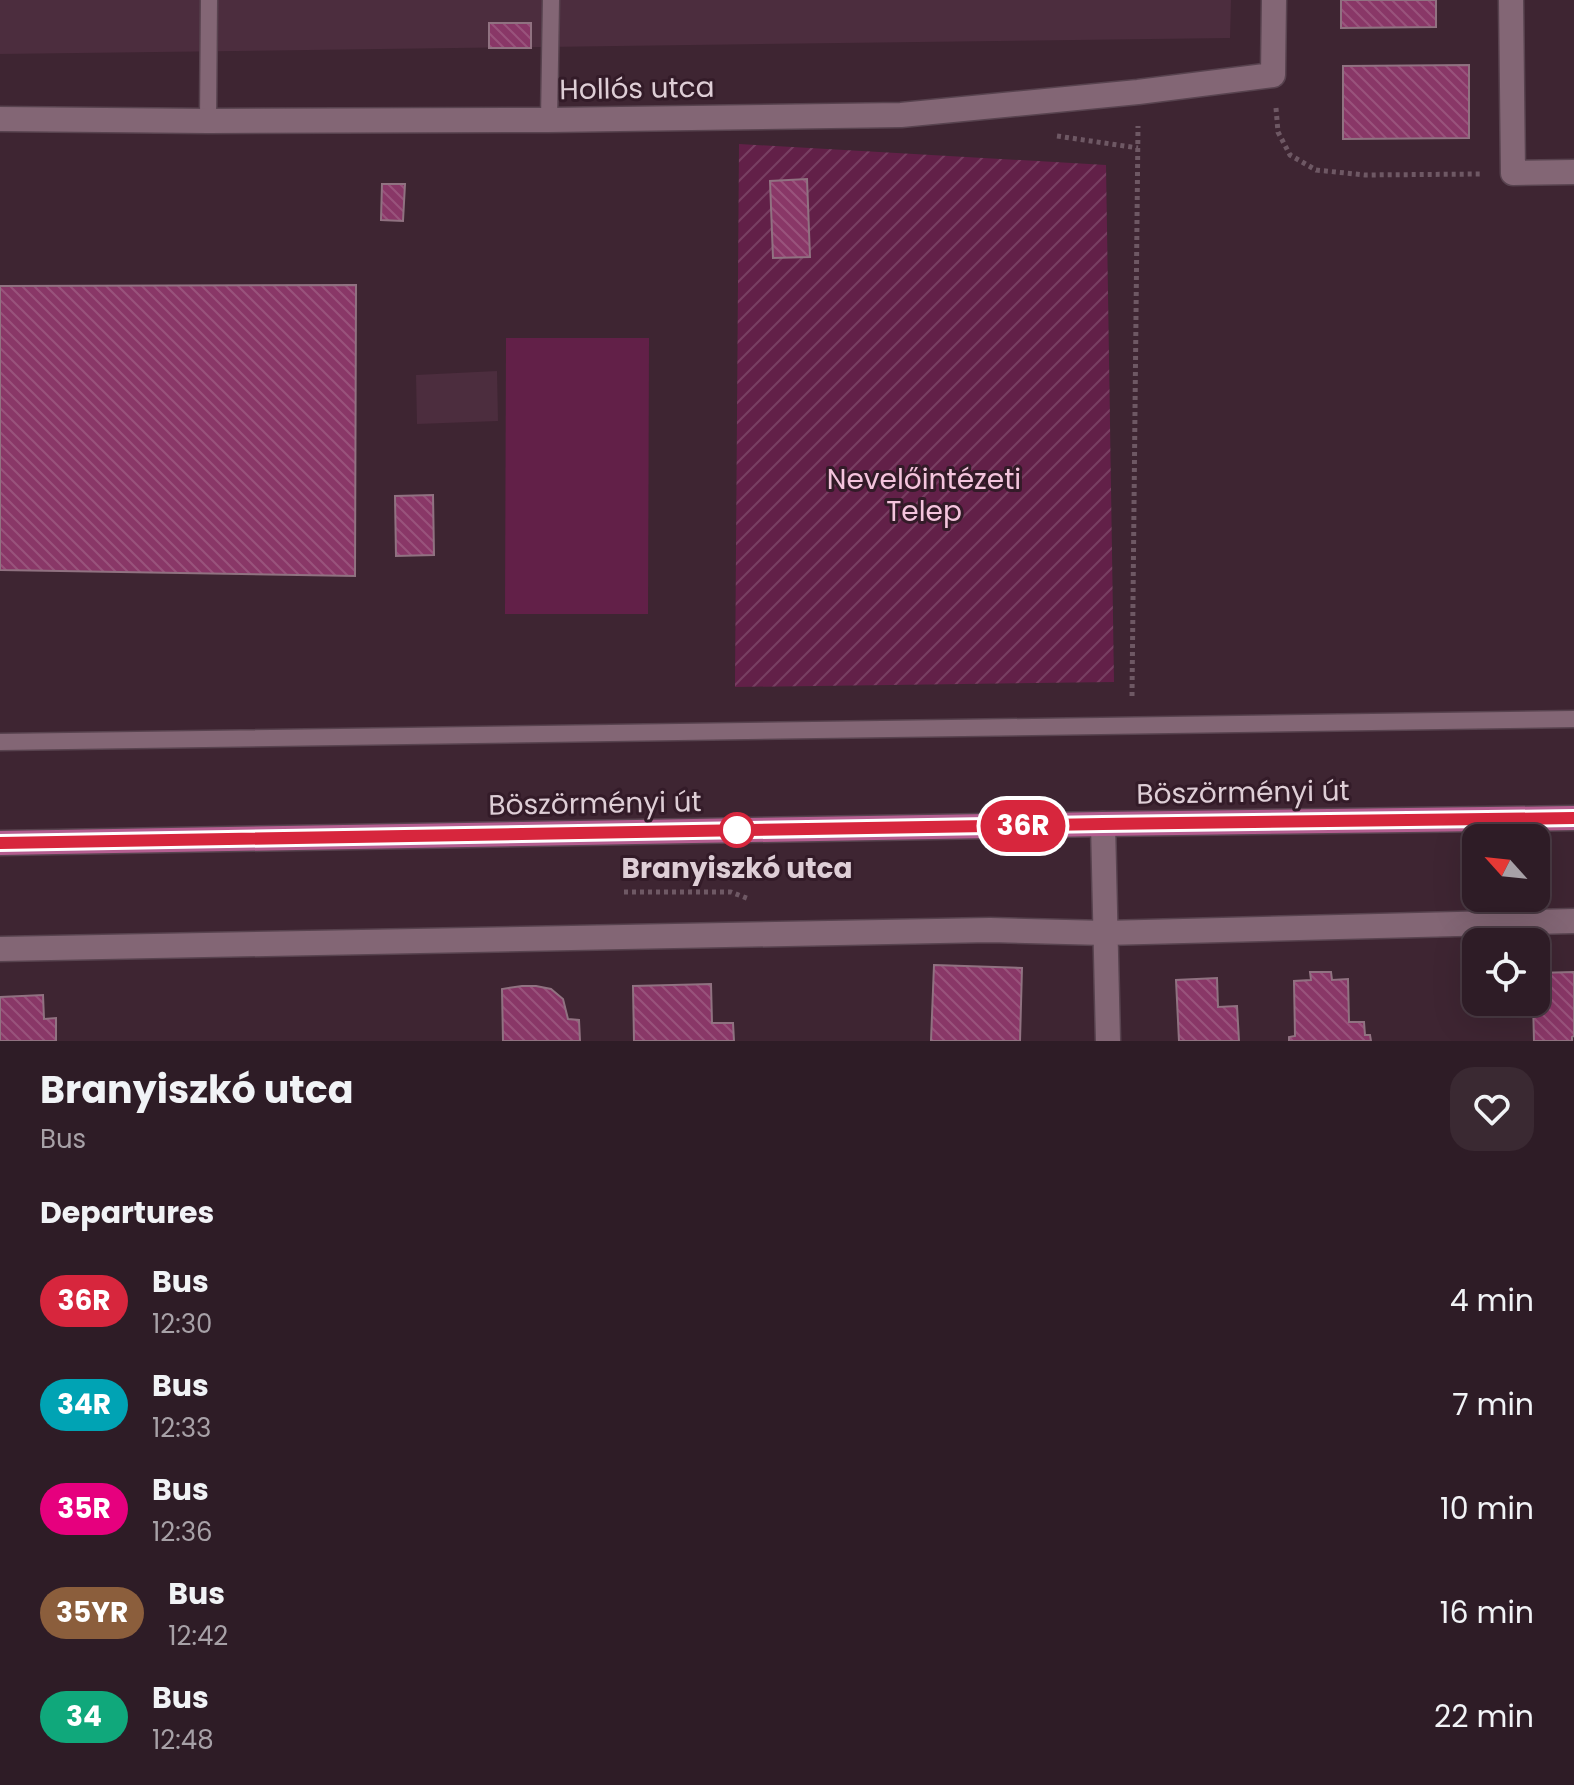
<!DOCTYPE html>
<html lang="en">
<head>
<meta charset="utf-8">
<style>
	:root { --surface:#2e1c26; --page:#3a2932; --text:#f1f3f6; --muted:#a7a1a7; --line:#493a43 }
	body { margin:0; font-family:Poppins,sans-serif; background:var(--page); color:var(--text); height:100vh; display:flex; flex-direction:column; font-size:30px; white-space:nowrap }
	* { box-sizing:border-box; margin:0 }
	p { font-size:26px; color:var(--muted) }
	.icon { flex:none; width:44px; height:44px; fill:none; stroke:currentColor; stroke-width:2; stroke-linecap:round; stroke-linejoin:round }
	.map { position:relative; height:1041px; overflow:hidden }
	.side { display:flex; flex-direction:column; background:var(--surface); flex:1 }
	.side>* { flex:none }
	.badge { padding:0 16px; border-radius:26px; font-size:28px; line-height:52px }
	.needle { width:52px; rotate:297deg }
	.fabs { position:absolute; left:1462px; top:824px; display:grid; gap:16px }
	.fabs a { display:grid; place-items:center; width:88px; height:88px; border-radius:16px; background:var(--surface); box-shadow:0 8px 32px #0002,0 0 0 2px var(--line); font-size:40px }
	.map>.badge { position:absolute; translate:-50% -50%; box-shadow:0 0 0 4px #fff }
	h2 { padding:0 40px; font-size:30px; line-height:72px }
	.round { display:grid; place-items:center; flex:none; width:84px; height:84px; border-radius:24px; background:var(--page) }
	.overview { display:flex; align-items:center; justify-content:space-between; height:136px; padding:0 40px }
	h1 { font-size:38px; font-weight:700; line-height:60px }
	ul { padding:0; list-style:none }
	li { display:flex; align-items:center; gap:24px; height:104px; padding:0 40px }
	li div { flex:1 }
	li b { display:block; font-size:30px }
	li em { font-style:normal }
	li .badge { min-width:88px; font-weight:700; text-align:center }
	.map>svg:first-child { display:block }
	.built { fill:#4c2d3e }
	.garden { fill:url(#garden-furrows) }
	.pitch { fill:#622048 }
	.building { fill:url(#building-back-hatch); stroke:#907281; stroke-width:2 }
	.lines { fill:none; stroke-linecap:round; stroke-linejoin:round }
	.service-casing { stroke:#58434f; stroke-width:19 }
	.minor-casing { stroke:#58434f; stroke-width:27 }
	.primary-casing { stroke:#58434f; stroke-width:27 }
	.path { stroke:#6e5864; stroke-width:5; stroke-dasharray:4 4; stroke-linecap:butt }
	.service { stroke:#836675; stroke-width:16 }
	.minor { stroke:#836675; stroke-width:24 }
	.primary { stroke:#b45e90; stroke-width:24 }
	.line-casing { stroke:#fff; stroke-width:18 }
	.line { stroke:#d7263d; stroke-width:12 }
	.stop-dot { fill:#fff; stroke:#d7263d; stroke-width:4 }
	.labels { text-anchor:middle; stroke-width:6; stroke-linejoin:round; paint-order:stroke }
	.street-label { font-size:28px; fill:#deced6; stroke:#331b28 }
	.park-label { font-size:28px; fill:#f4c4dd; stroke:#331b28 }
	.stop-label { font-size:28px; font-weight:bold; fill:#deced6; stroke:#331b28 }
</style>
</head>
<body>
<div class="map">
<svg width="1574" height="1041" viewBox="0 0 1574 1041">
	<defs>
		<pattern id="garden-furrows" width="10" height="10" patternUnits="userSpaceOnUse" patternTransform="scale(2)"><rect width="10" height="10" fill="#622048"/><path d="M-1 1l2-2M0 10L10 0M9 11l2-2" fill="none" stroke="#783f62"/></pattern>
		<pattern id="building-back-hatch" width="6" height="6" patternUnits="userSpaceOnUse" patternTransform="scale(2)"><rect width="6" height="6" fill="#893767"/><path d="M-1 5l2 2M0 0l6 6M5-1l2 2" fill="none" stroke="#99537c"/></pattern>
	</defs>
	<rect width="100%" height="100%" fill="#3e2532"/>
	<!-- built -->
	<path class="built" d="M 0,0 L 1231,0 L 1230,38 L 0,54 Z
		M 497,371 L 498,421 L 417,424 L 416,375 Z"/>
	<!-- garden -->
	<path class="garden" d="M 739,144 L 1106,165 L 1114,682 L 735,687 Z"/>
	<!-- pitch -->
	<path class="pitch" d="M 506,338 L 649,338 L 648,614 L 505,614 Z"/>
	<!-- building -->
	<path class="building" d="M 1341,0 L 1436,0 L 1436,27 L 1341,28 Z
		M 489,23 L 531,23 L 531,48 L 489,48 Z
		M 1469,65 L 1469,138 L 1343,139 L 1343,66 Z
		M 807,179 L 810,257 L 773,258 L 770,181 Z
		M 382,184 L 405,184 L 403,221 L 381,220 Z
		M 356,285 L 355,576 L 0,570 L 0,286 Z
		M 433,495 L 434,555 L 396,556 L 395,496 Z
		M 934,965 L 1022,968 L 1020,1041 L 931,1041 Z
		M 1310,972 L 1331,972 L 1332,980 L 1348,979 L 1349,1022 L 1364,1022 L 1365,1035 L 1370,1035 L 1371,1041 L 1289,1041 L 1289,1037 L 1295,1036 L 1294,981 L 1311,980 Z
		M 1574,972 L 1574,1036 L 1572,1037 L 1572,1041 L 1534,1041 L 1533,1002 L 1536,1002 L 1536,973 Z
		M 1217,978 L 1218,1007 L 1237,1006 L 1239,1041 L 1179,1041 L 1176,980 Z
		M 711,984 L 712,1023 L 733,1023 L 734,1041 L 634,1041 L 633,986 Z
		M 522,986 L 536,986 L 551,989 L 563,999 L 568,1019 L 579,1020 L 580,1041 L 503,1041 L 502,989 Z
		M 43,995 L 44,1019 L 56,1018 L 56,1041 L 0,1041 L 0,997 Z"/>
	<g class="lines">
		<!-- service casing -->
		<g class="service-casing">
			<path id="service" d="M 549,120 L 551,0
				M 208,121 L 209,0
				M 0,742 L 1574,719"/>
		</g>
		<!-- minor casing -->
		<g class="minor-casing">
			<path id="minor" d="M 1511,0 L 1513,173 L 1574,172
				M 0,119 L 208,121 L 549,120 L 901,115 L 1138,92 L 1273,75 L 1274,0
				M 1103,824 L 1108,1041
				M 0,949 L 990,930 L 1105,933 L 1574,921"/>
		</g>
		<!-- primary casing -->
		<g class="primary-casing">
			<path id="primary" d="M 0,843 L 1103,824 L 1574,818"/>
		</g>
		<!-- path -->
		<path class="path" d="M 1276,108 L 1278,132 L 1290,155 L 1316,170 L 1365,175 L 1481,174
			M 1057,136 L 1138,148
			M 1132,696 L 1138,126
			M 624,892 L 731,892 L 749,899"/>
		<!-- service -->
		<use href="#service" class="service"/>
		<!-- minor -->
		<use href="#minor" class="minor"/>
		<!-- primary -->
		<use href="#primary" class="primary"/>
	</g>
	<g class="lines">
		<!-- line casing -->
		<g class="line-casing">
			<path id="line" d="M 0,843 L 1103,824 L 1574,818"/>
		</g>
		<!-- line -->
		<use href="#line" class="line"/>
	</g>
	<!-- markers -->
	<circle class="stop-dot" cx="737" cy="830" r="16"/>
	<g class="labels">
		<!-- street labels -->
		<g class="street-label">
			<text transform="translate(637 88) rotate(-1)" y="10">Hollós utca</text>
			<text transform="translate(1243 792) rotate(-1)" y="10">Böszörményi út</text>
			<text transform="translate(595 803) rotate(-1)" y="10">Böszörményi út</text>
		</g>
		<!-- park labels -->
		<g class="park-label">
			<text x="924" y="489">Nevelőintézeti<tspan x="924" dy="32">Telep</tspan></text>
		</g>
		<!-- stop labels -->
		<g class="stop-label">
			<text x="737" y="878">Branyiszkó utca</text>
		</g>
	</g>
</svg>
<div class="fabs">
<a><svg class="needle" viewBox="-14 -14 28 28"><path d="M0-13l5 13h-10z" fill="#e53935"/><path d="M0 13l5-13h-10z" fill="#a7a1a7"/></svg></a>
<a><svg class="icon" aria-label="locate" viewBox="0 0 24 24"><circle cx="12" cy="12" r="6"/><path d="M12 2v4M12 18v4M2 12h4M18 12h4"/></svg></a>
</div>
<b class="badge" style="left:1023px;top:826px;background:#d7263d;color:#fff">36R</b>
</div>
<section class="side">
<div class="overview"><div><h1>Branyiszkó utca</h1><p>Bus</p></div><a class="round"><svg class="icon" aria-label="heart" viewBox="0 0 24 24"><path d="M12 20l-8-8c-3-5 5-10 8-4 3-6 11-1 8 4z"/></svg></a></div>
<h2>Departures</h2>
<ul>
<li><span class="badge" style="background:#d7263d;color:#fff">36R</span><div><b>Bus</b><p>12:30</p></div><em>4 min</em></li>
<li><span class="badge" style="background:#00a3b4;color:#fff">34R</span><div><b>Bus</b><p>12:33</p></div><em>7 min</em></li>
<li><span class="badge" style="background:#e6007e;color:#fff">35R</span><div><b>Bus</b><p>12:36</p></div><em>10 min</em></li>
<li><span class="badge" style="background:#8b5e3c;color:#fff">35YR</span><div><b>Bus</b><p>12:42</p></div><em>16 min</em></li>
<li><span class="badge" style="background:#10a87b;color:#fff">34</span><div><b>Bus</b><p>12:48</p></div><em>22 min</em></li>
</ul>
</section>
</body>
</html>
